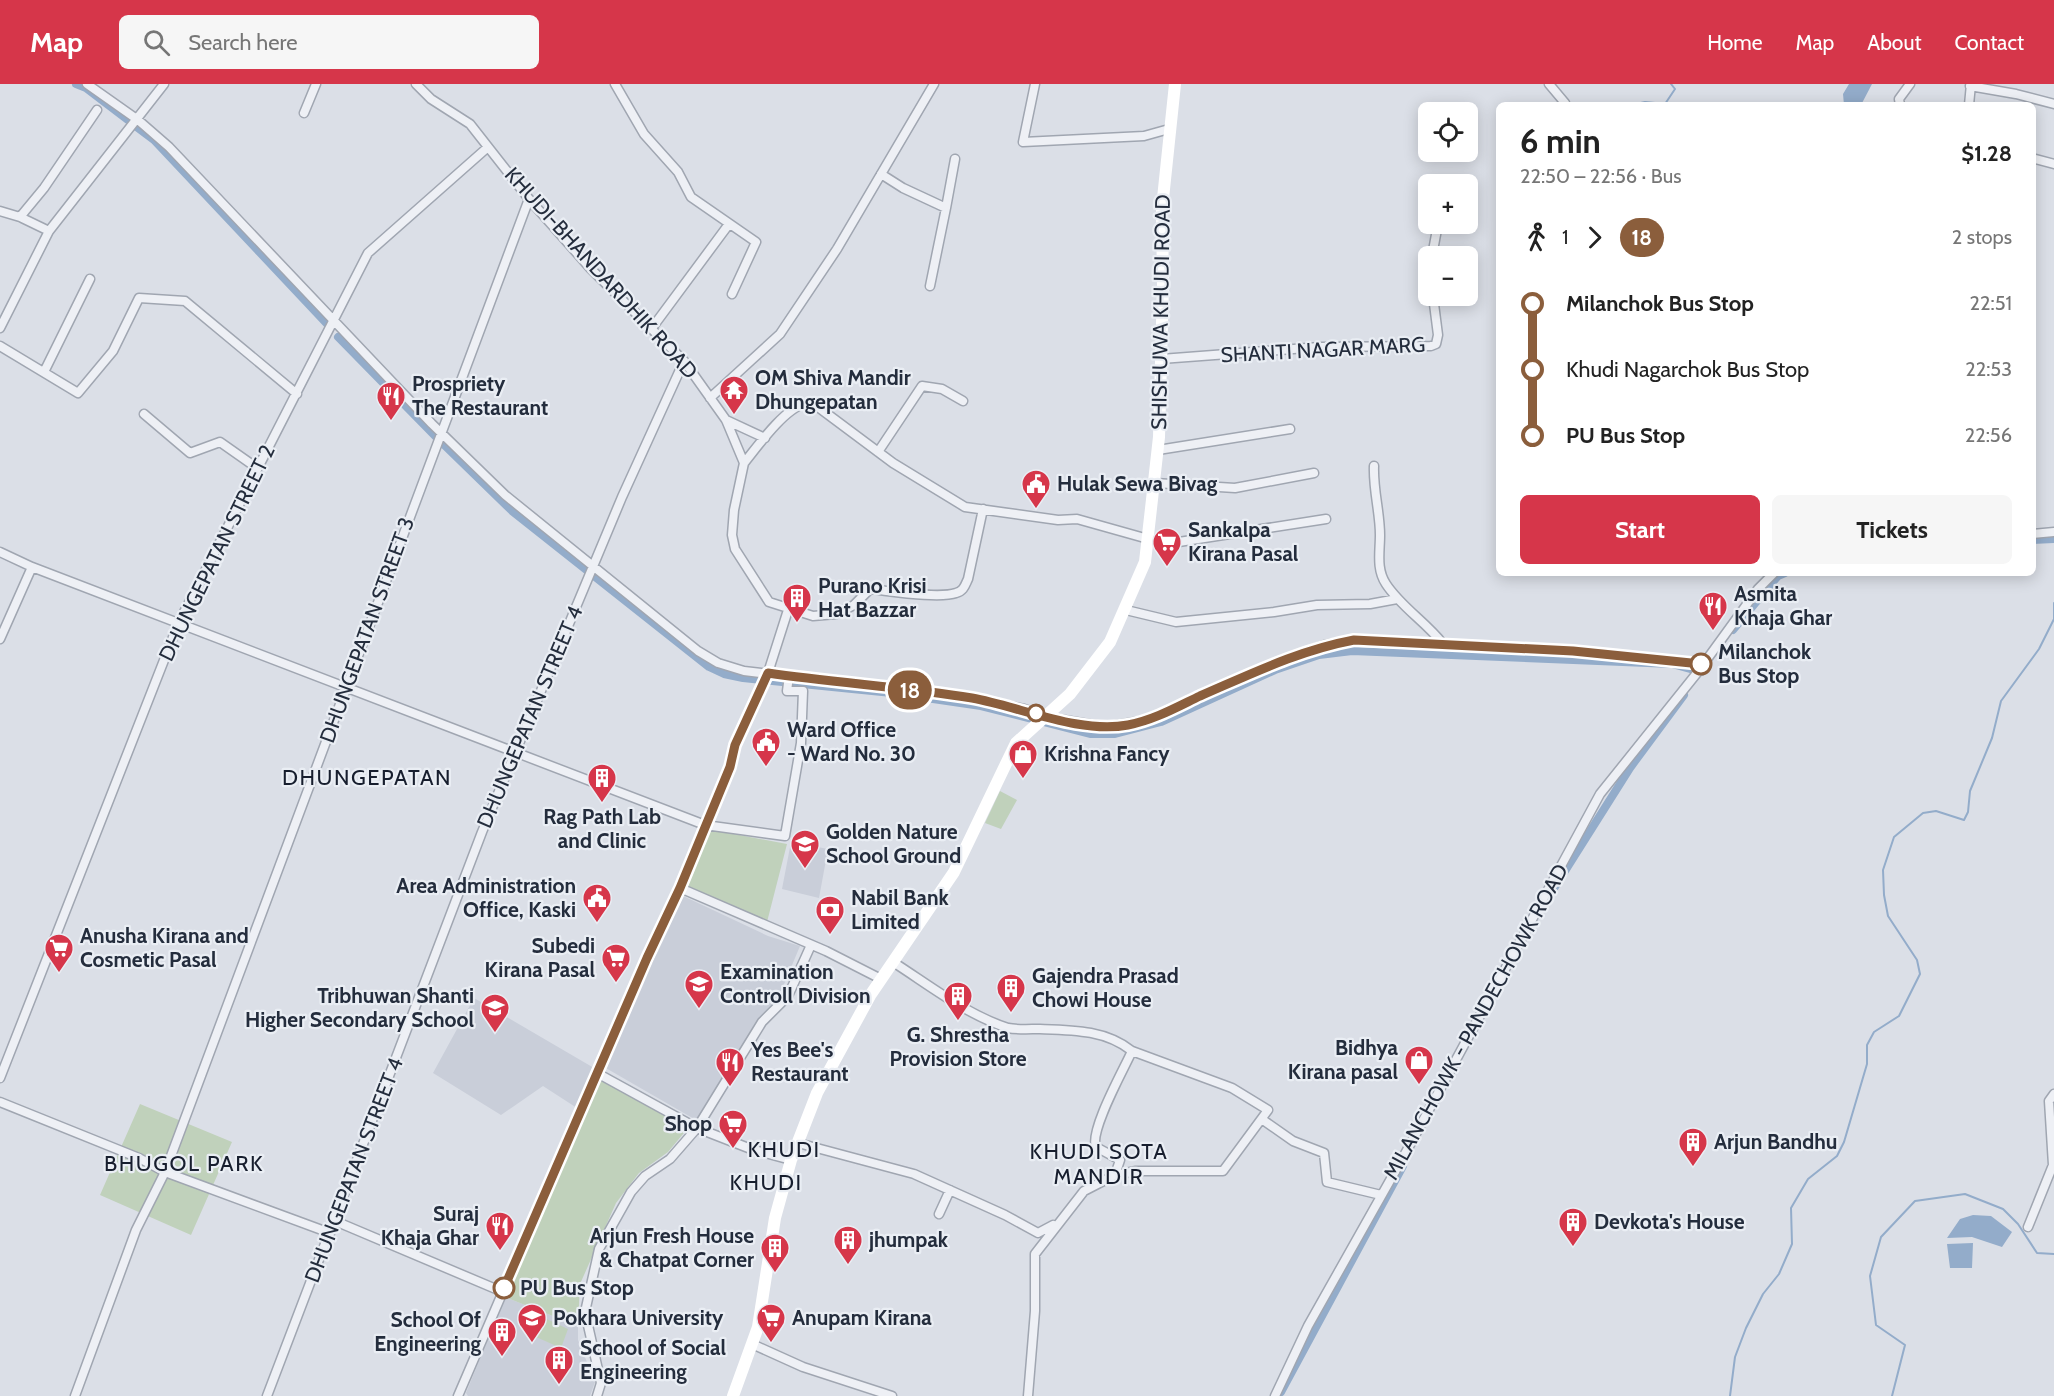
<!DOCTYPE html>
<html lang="en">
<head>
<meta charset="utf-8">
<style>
	:root { --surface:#fff; --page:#f6f6f6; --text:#222; --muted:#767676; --accent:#d6364a }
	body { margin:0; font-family:Cabin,sans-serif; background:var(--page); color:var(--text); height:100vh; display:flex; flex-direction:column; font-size:22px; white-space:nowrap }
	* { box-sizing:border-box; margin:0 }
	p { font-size:20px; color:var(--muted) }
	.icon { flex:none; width:33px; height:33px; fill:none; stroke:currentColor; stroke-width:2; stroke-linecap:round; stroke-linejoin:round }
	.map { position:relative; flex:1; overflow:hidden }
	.side { position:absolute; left:1496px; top:18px; width:540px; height:474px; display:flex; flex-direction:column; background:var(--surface); border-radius:9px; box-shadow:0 3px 15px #0003 }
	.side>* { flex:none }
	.badge { padding:0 12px; border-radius:20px; font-size:21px; line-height:39px }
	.controls { position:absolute; left:1418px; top:18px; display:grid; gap:12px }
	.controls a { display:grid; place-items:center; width:60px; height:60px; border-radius:9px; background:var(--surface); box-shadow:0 3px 15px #0003; font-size:30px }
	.map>.badge { position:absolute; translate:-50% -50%; box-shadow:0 0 0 3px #fff }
	.legs { display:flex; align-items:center; gap:9px; height:66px; padding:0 24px; font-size:20px }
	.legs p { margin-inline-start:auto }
	.summary { display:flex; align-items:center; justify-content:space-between; height:102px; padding:0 24px }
	h1 { font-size:33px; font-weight:700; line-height:45px }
	.button { display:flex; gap:12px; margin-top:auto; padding:12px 24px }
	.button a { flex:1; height:69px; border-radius:9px; background:var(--accent); color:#fff; font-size:24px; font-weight:700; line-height:69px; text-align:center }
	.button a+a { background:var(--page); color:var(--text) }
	ul { padding:0 24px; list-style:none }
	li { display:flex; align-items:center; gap:21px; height:66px; font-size:22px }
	li i { display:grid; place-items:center; width:9px; height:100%; margin:0 8px; background:currentColor }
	li i::after { content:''; width:15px; height:15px; margin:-8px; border:4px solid; border-radius:50%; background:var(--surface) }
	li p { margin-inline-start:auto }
	li:first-child i { background:linear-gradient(#0000 50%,currentColor 0) }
	li:last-child i { background:linear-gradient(currentColor 50%,#0000 0) }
	header { display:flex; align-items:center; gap:36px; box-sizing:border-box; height:84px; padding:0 30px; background:var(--accent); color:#fff }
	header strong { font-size:28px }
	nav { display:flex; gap:33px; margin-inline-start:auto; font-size:21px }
	.search { width:420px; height:54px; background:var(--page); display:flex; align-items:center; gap:15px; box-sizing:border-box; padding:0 21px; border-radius:9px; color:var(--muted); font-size:22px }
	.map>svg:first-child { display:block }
	.built { fill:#c9ced9 }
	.green { fill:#c0d1bb }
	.water { fill:#93acca }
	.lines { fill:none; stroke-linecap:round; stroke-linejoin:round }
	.stream { stroke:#93acca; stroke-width:2 }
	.canal { stroke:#93acca; stroke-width:8 }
	.minor-casing { stroke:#a0a6b1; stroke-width:11 }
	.minor { stroke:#eef0f5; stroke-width:8 }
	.secondary { stroke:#fff; stroke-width:12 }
	.line-1-casing { stroke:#fff; stroke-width:14 }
	.line-1 { stroke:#8b5e3c; stroke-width:9 }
	.stop-1-dot { fill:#fff; stroke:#8b5e3c; stroke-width:3 }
	.labels { text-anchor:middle; stroke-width:4.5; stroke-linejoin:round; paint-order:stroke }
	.street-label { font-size:21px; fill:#242d3d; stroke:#eaeef4 }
	.poi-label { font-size:21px; font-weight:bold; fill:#242d3d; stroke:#eaeef4; text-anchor:start }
	.stop-label { font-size:21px; font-weight:bold; fill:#242d3d; stroke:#eaeef4; text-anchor:start }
	.neighbourhood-label { font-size:22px; letter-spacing:1.5px; fill:#171e2e; stroke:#eaeef4 }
</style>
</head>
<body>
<header>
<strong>Map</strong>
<div class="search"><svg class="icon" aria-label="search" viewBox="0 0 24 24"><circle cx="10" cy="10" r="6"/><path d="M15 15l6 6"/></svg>Search here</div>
<nav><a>Home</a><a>Map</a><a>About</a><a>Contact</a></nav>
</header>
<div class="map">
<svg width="2054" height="1312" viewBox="0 0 2054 1312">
	<rect width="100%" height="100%" fill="#dbdfe7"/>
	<!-- built -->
	<path class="built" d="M 791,758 L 828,765 L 819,814 L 782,805 Z
		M 681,811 L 768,852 L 800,862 L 775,922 L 755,939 L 725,994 L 696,1036 L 604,983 L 649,875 Z
		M 474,914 L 594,984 L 577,1024 L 543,1002 L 501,1031 L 433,989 Z
		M 505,1213 L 578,1242 L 578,1256 L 595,1298 L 590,1312 L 468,1312 L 466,1309 Z"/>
	<!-- green -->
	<path class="green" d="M 1000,707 L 1017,716 L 1001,745 L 985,739 Z
		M 708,745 L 787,760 L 767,838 L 686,802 Z
		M 599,994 L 688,1044 L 668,1068 L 639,1089 L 616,1119 L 580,1200 L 578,1242 L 505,1213 Z
		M 140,1020 L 232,1058 L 191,1151 L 100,1111 Z
		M 536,1230 L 568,1245 L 561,1264 L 527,1249 Z"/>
	<!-- water -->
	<path class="water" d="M 1849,0 L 1872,0 L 1861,21 L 1844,21 L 1843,10 Z
		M 1973,1131 L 1991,1132 L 2012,1148 L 2002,1163 L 1972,1153 L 1947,1154 L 1960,1135 Z
		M 1973,1159 L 1972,1184 L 1950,1184 L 1947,1160 Z"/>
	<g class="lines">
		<!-- stream -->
		<path class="stream" d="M 1632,21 L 1645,18 L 1665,20 L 1675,5 L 1671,0
			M 1730,1312 L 1735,1273 L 1746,1244 L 1763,1210 L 1779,1190 L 1792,1160 L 1791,1124 L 1808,1095 L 1837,1072 L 1844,1058 L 1867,980 L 1867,961 L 1874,948 L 1899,932 L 1920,890 L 1917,876 L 1888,832 L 1884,811 L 1883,786 L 1894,753 L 1923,729 L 1936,727 L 1964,736 L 1968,728 L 1970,707 L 1992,654 L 2001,617 L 2039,565 L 2054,535 L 2054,519
			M 1892,1312 L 1905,1261 L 1876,1241 L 1870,1192 L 1881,1153 L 1915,1117 L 1965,1110 L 2003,1125 L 2018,1140 L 2037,1169 L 2054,1170"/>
		<!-- canal -->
		<path class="canal" d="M 76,0 L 86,4 L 128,36
			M 134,41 L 154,56 L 328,241
			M 338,253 L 436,353
			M 441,358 L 512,427 L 709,583 L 724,590 L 743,594 L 892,609 L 981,622 L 1091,650 L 1115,650 L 1161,638 L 1275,586 L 1319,571 L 1352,567 L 1672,580 L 1701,588
			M 2032,456 L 2054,455
			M 1733,546 L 1778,492 L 1785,489
			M 1546,817 L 1630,684 L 1684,611
			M 1281,1308 L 1403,1082"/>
		<!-- minor casing -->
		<g class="minor-casing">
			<path id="minor" d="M 87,0 L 138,36 L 169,63 L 432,340 L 505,411 L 698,567 L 718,579 L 744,587 L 972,614 L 1024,625 L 1046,633 L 1106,643 L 1147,636 L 1278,578 L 1325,561 L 1354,556 L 1573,567 L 1702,580
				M 416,0 L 431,15 L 470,40 L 529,115 L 591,185 L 684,277 L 726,336 L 744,379 L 734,426 L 732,451 L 735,465 L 769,518 L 813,532 L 836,530 L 854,521 L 870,505 C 890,507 939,515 956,509 C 964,507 965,501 968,495 L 983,425
				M 615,0 L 644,50 L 678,88 L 691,113 L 756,158 L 732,210
				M 1035,0 L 1023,58 L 1144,52 L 1169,45
				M 1549,0 L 1565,19
				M 1970,2 L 2016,10 L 2054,20
				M 1900,21 L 1899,15 L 1910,0
				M 1969,21 L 1971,0
				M 304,29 L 316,0
				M 2032,74 L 2054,80
				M 881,90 L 903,104 L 946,124 L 955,75
				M 0,127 L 20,133 L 49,147
				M 20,133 L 44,104 L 97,26
				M 1432,172 L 1438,140
				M 930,202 L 946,124
				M 0,244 L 49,147 L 164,0
				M 652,244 L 729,140
				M 0,262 L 78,309 L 113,267 L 139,214 L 185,217 L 297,310
				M 1161,275 L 1320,263 L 1431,262 L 1436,260 L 1438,251 L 1433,212
				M 44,288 L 90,195
				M 710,314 L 780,250 L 837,165 L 934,0
				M 144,330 L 190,369 L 220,358 L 257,384
				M 726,336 L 765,354
				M 1158,366 L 1290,345
				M 878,368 L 922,302 L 942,305 L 963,317
				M 744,379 C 757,363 784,325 804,320 C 809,319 813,321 818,323 L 893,379 L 965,423 L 1058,436 L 1077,435 L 1166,460 L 1326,435
				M 1374,382 C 1373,406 1380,428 1380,451 C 1380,468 1376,485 1386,500 C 1401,523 1426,538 1443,560
				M 1155,399 L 1235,404 L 1314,389
				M 2032,450 L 2054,448
				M 0,468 L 32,483 L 705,741 L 785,752 L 801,659 L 803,607 L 787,607 L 789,592
				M 1126,526 L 1176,538 L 1274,528 L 1317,521 L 1370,520 L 1397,515
				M 0,555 L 32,483
				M 680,804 L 826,867 L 881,895
				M 893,878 C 929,901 967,931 1008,944 C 1018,946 1030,945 1040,945 C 1073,946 1106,946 1132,967 L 1232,1004 L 1268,1026 L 1223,1087 L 1136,1087 L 1115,1091 L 1084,1107 L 1035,1170 L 1035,1227 L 1028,1312
				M 597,989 L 697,1044 L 751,1065 L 791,1076
				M 0,994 L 179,538 L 368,169 L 488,63
				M 0,1018 L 139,1074 L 165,1088 L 330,1149
				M 1263,1036 L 1293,1057 L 1324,1069 L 1327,1098 L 1381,1111
				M 798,1059 L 914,1090 L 1005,1131 L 1038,1149 L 1053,1141
				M 1115,1091 L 1120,1076 L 1096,1063 C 1089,1047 1124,985 1132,967
				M 939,1130 L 950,1106
				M 335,1137 L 503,1208
				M 2028,1143 L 2053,1081 L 2049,1017 L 2054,1010
				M 752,1260 L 803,1283 L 892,1312
				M 75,1312 L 136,1146 L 165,1088 L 529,115
				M 267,1312 L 482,748 L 622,413 L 684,277
				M 458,1312 L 597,989 L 680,804 L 730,683 L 735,661 L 766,595 L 788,526
				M 597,1312 L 601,1299 L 585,1228 L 599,1165 L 631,1108 L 645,1092 L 670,1075 L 697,1044 L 762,938 L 788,912 L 811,861
				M 1275,1312 L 1308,1242 L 1406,1068 L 1600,710 L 1697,589 L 1758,505 L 1774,489"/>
		</g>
		<!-- minor -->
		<use href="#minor" class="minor"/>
		<!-- secondary -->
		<path class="secondary" d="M 733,1312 L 758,1243 L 775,1134 L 791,1076 L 817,1009 L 871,910 L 954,788 L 1016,659 L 1070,610 L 1110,558 L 1145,478 L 1159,353 L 1163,202 L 1162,124 L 1175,0"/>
	</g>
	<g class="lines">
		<!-- line-1 casing -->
		<g class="line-1-casing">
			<path id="line-1" d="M 504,1204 L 647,874 L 680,804 L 730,683 L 735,661 L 768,589 C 836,599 905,603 972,614 C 1021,623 1079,650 1128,641 C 1154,636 1177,623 1200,612 C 1251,590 1300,566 1354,556 L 1573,567 L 1701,580"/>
		</g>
		<!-- line-1 -->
		<use href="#line-1" class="line-1"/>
	</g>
	<!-- icons -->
	<defs>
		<g id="temple-pin" transform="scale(1.5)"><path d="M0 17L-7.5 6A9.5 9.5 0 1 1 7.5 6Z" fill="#d6364a" stroke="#eaeef4"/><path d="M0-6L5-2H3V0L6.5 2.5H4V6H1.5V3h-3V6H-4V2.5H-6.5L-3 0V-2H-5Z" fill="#fff"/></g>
		<g id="restaurant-pin" transform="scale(1.5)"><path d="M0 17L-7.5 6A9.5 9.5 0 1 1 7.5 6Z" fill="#d6364a" stroke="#eaeef4"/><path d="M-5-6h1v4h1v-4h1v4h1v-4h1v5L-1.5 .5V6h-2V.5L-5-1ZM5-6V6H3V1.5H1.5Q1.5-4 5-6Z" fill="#fff"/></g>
		<g id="civic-pin" transform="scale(1.5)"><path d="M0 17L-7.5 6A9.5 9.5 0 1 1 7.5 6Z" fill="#d6364a" stroke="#eaeef4"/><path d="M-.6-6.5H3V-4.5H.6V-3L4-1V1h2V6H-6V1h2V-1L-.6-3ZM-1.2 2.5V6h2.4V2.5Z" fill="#fff"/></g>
		<g id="supermarket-pin" transform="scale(1.5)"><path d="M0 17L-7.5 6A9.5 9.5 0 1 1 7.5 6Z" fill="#d6364a" stroke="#eaeef4"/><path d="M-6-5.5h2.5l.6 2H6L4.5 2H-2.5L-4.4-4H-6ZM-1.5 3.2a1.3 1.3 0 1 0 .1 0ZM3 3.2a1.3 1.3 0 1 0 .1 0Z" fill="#fff"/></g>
		<g id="building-pin" transform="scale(1.5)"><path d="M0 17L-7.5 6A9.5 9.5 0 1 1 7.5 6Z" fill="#d6364a" stroke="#eaeef4"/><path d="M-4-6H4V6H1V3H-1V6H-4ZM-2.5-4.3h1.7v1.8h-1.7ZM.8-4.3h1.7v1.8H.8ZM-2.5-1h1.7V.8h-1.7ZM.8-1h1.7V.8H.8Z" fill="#fff"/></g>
		<g id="shop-pin" transform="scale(1.5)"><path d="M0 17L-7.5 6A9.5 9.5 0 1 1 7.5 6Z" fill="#d6364a" stroke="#eaeef4"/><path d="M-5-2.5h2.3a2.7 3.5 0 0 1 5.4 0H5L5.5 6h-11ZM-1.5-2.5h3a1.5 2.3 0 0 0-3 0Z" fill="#fff"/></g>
		<g id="school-pin" transform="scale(1.5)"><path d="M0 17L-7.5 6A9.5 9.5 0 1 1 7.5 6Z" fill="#d6364a" stroke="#eaeef4"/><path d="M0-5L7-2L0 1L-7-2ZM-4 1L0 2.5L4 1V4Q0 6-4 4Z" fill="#fff"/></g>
		<g id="bank-pin" transform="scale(1.5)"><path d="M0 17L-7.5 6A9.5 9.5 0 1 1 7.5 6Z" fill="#d6364a" stroke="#eaeef4"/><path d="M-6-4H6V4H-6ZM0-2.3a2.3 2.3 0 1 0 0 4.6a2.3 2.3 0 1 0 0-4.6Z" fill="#fff"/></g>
		<g id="university-pin" transform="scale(1.5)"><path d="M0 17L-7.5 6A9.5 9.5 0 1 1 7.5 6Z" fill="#d6364a" stroke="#eaeef4"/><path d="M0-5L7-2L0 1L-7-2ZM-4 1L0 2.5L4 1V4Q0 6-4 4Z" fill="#fff"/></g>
	</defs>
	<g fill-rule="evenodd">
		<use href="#temple-pin" x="734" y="306"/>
		<use href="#restaurant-pin" x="391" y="312"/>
		<use href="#civic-pin" x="1036" y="400"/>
		<use href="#supermarket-pin" x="1167" y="458"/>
		<use href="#building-pin" x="797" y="514"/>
		<use href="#restaurant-pin" x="1713" y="522"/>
		<use href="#civic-pin" x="766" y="658"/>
		<use href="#shop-pin" x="1023" y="670"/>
		<use href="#building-pin" x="602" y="694"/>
		<use href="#school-pin" x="805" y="760"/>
		<use href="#civic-pin" x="597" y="814"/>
		<use href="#bank-pin" x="830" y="826"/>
		<use href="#supermarket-pin" x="59" y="864"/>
		<use href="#supermarket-pin" x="616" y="874"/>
		<use href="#university-pin" x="699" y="900"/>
		<use href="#building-pin" x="1011" y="904"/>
		<use href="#building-pin" x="958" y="912"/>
		<use href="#school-pin" x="495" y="924"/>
		<use href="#shop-pin" x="1419" y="976"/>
		<use href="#restaurant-pin" x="730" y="978"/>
		<use href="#supermarket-pin" x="733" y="1040"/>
		<use href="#building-pin" x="1693" y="1058"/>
		<use href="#building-pin" x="1573" y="1138"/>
		<use href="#restaurant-pin" x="500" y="1142"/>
		<use href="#building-pin" x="848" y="1156"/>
		<use href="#building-pin" x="775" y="1164"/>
		<use href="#university-pin" x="532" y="1234"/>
		<use href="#supermarket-pin" x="771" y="1234"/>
		<use href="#building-pin" x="502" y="1248"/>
		<use href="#building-pin" x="559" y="1276"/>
	</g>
	<!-- markers -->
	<g class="stop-1-dot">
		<circle cx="1701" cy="580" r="10"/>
		<circle cx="1036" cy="629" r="8"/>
		<circle cx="504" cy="1204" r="10"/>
	</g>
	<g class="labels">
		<!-- street labels -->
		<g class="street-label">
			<text transform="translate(601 189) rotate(48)" y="7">KHUDI-BHANDARDHIK ROAD</text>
			<text transform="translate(1161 228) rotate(-89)" y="7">SHISHUWA KHUDI ROAD</text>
			<text transform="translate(1323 266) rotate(-3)" y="7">SHANTI NAGAR MARG</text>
			<text transform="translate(217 469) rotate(-64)" y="7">DHUNGEPATAN STREET 2</text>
			<text transform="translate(367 546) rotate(-70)" y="7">DHUNGEPATAN STREET 3</text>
			<text transform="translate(530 633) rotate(-67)" y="7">DHUNGEPATAN STREET 4</text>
			<text transform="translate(1476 938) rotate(-61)" y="7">MILANCHOWK - PANDECHOWK ROAD</text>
			<text transform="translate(354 1086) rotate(-69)" y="7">DHUNGEPATAN STREET 4</text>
		</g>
		<!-- poi labels -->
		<g class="poi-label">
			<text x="755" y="301">OM Shiva Mandir<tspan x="755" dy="24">Dhungepatan</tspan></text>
			<text x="412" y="307">Prospriety<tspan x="412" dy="24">The Restaurant</tspan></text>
			<text x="1057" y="407">Hulak Sewa Bivag</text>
			<text x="1188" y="453">Sankalpa<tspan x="1188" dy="24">Kirana Pasal</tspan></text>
			<text x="818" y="509">Purano Krisi<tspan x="818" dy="24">Hat Bazzar</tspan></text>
			<text x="1734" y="517">Asmita<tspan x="1734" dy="24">Khaja Ghar</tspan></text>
			<text x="787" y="653">Ward Office<tspan x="787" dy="24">- Ward No. 30</tspan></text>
			<text x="1044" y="677">Krishna Fancy</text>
			<text x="602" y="740" text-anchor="middle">Rag Path Lab<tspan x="602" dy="24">and Clinic</tspan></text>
			<text x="826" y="755">Golden Nature<tspan x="826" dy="24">School Ground</tspan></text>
			<text x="576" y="809" text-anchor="end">Area Administration<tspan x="576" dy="24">Office, Kaski</tspan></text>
			<text x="851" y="821">Nabil Bank<tspan x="851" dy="24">Limited</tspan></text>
			<text x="80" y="859">Anusha Kirana and<tspan x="80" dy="24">Cosmetic Pasal</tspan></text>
			<text x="595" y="869" text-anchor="end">Subedi<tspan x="595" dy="24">Kirana Pasal</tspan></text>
			<text x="720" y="895">Examination<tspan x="720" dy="24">Controll Division</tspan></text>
			<text x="1032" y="899">Gajendra Prasad<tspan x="1032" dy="24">Chowi House</tspan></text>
			<text x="474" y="919" text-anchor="end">Tribhuwan Shanti<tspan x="474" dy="24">Higher Secondary School</tspan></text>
			<text x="958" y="958" text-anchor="middle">G. Shrestha<tspan x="958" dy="24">Provision Store</tspan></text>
			<text x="1398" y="971" text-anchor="end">Bidhya<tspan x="1398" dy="24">Kirana pasal</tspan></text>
			<text x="751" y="973">Yes Bee's<tspan x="751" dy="24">Restaurant</tspan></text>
			<text x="712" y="1047" text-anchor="end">Shop</text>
			<text x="1714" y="1065">Arjun Bandhu</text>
			<text x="479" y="1137" text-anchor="end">Suraj<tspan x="479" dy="24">Khaja Ghar</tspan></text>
			<text x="1594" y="1145">Devkota's House</text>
			<text x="754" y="1159" text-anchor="end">Arjun Fresh House<tspan x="754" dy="24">&amp; Chatpat Corner</tspan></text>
			<text x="869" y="1163">jhumpak</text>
			<text x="553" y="1241">Pokhara University</text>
			<text x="792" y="1241">Anupam Kirana</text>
			<text x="481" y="1243" text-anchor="end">School Of<tspan x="481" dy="24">Engineering</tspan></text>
			<text x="580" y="1271">School of Social<tspan x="580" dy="24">Engineering</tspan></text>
		</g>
		<!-- stop labels -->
		<g class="stop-label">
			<text x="1718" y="575">Milanchok<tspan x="1718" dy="24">Bus Stop</tspan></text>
			<text x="520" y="1211">PU Bus Stop</text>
		</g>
		<!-- neighbourhood labels -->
		<g class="neighbourhood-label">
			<text x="367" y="701">DHUNGEPATAN</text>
			<text x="784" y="1073">KHUDI</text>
			<text x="1099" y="1075">KHUDI SOTA<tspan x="1099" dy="25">MANDIR</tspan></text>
			<text x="184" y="1087">BHUGOL PARK</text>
			<text x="766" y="1106">KHUDI</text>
		</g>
	</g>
</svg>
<div class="controls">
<a><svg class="icon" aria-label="locate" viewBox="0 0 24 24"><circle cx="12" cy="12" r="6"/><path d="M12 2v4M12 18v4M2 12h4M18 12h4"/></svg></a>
<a>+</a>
<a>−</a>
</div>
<b class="badge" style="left:910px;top:606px;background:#8b5e3c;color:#fff">18</b>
<section class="side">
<div class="summary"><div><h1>6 min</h1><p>22:50 – 22:56 · Bus</p></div><b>$1.28</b></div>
<div class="legs"><svg class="icon" aria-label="walk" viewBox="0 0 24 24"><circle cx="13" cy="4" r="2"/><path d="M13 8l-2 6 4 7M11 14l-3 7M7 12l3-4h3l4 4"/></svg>1<svg class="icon" aria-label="forward" viewBox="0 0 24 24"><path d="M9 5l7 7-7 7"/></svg><b class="badge" style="background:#8b5e3c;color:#fff">18</b><p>2 stops</p></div>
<ul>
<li><i style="color:#8b5e3c"></i><b>Milanchok Bus Stop</b><p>22:51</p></li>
<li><i style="color:#8b5e3c"></i><span>Khudi Nagarchok Bus Stop</span><p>22:53</p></li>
<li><i style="color:#8b5e3c"></i><b>PU Bus Stop</b><p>22:56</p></li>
</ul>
<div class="button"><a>Start</a><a>Tickets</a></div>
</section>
</div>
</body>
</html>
